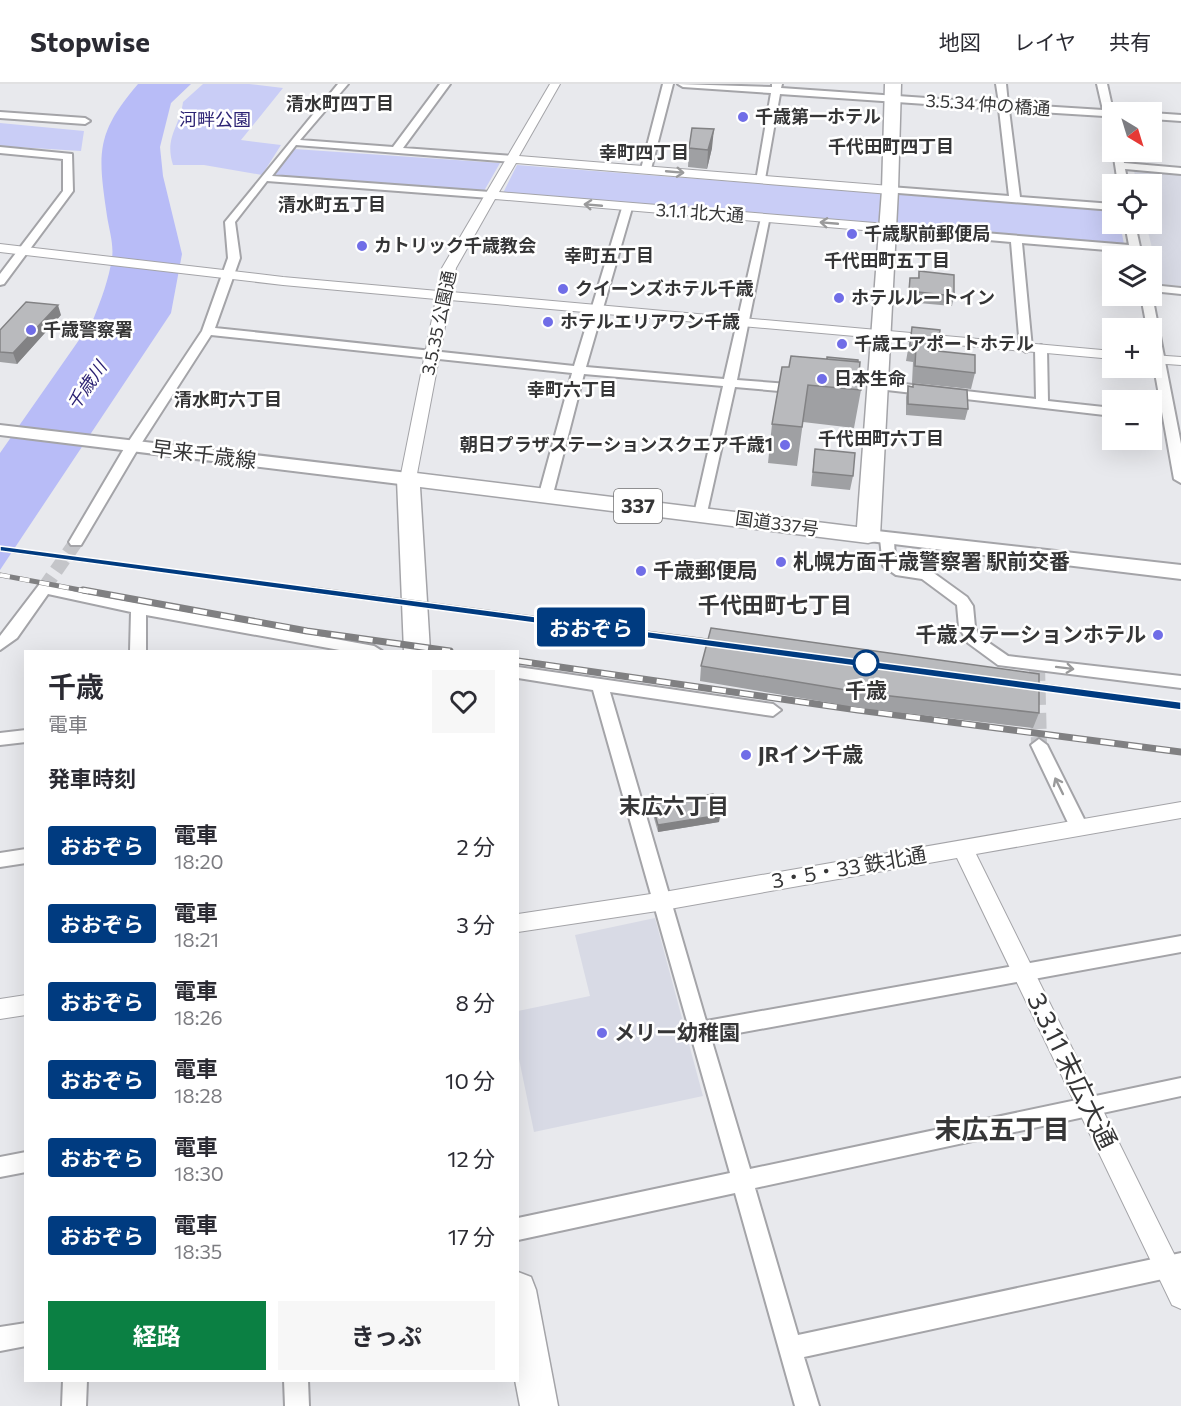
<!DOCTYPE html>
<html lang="ja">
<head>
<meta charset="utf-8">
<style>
	:root { --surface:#fff; --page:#f7f7f7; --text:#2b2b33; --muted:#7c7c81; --line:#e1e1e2; --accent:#0b8043 }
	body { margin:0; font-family:Commissioner,"Noto Sans JP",sans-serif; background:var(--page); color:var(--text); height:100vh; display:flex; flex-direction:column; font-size:22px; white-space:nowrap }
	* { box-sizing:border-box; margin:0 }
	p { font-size:20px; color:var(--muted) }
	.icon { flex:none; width:33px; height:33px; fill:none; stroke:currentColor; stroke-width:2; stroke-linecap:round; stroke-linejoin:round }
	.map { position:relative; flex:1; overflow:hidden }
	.panel { position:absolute; left:24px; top:566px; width:495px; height:732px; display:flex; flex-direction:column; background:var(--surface); border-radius:0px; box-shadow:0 6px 24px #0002 }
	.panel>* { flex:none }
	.badge { padding:0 12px; border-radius:4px; font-size:21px; line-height:39px }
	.needle { width:39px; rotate:142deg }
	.controls { position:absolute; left:1102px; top:18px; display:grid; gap:12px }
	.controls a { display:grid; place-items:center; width:60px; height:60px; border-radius:0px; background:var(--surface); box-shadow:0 6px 24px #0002; font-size:30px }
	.map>.badge { position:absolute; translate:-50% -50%; box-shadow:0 0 0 3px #fff }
	h2 { padding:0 24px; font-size:22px; line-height:54px }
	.round { display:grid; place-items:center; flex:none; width:63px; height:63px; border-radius:0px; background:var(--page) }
	.head { display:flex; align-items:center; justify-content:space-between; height:102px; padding:0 24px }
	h1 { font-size:28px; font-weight:700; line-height:45px }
	.primary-button { display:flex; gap:12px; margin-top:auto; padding:12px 24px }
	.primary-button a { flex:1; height:69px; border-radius:0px; background:var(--accent); color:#fff; font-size:24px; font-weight:700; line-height:69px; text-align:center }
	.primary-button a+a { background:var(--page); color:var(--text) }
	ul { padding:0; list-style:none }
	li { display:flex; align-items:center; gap:18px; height:78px; padding:0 24px }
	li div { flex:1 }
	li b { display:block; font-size:22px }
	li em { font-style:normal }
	li .badge { min-width:66px; font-weight:700; text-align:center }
	header { display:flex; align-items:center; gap:36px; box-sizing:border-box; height:84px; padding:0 30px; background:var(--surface); border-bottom:2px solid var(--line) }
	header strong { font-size:28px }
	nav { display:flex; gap:33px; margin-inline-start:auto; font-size:21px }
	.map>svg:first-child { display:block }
	.built { fill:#d8dae5 }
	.green { fill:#c9cdf6 }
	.water { fill:#b8bcf7 }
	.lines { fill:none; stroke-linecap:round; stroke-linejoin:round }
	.minor-tunnel-far1 { stroke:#c4c5c9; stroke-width:14; stroke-dasharray:14 7; stroke-linecap:butt }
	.minor-tunnel { stroke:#c4c5c9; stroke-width:16; stroke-dasharray:16 8; stroke-linecap:butt }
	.minor-casing { stroke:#a4a4a8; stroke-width:4 }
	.tertiary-casing { stroke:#a4a4a8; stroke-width:2 }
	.secondary-casing { stroke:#a4a4a8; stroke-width:4 }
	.trunk-casing { stroke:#a4a4a8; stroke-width:3 }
	.minor { fill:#fff; fill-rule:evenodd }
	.tertiary { fill:#fff; fill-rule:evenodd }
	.secondary { fill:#fff; fill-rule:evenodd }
	.trunk { fill:#fff; fill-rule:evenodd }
	.rail-far1-casing { stroke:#808082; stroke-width:5 }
	.rail-casing { stroke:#808082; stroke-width:7 }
	.rail-far1 { stroke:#fff; stroke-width:4; stroke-dasharray:10; stroke-linecap:butt }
	.rail { stroke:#fff; stroke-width:4.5; stroke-dasharray:14; stroke-linecap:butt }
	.wall { fill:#9fa0a3 }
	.shaded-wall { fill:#828284 }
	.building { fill:#b9babd; stroke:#828284; stroke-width:1.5 }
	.oneway { stroke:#9a9a9b }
	.line { fill:#003b80; stroke:#fff; stroke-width:1.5 }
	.poi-dot { fill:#706de7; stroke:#fff; stroke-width:2 }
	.stop-dot { fill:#fff; stroke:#003b80; stroke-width:3 }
	.labels { text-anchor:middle; stroke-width:5; stroke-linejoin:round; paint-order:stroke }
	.far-neighbourhood-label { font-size:18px; font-weight:bold; fill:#363637; stroke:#fff }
	.far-street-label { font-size:18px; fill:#363637; stroke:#fff }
	.far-poi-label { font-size:18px; font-weight:bold; fill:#363637; stroke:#fff; text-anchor:start }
	.far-park-label { font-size:18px; fill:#2c2374; stroke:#fff }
	.far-water-label { font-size:18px; font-style:italic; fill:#291f71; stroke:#fff }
	.shield { fill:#fff; stroke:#727273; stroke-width:1.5 }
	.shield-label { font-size:20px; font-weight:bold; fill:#363637 }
	.street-label { font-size:21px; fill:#363637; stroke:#fff }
	.poi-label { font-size:21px; font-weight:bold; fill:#363637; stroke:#fff; text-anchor:start }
	.stop-label { font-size:21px; font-weight:bold; fill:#363637; stroke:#fff }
	.neighbourhood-label { font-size:22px; font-weight:bold; fill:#363637; stroke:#fff }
	.near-street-label { font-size:26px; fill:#363637; stroke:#fff }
	.near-neighbourhood-label { font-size:27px; font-weight:bold; fill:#363637; stroke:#fff }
</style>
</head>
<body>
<header>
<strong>Stopwise</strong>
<nav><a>地図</a><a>レイヤ</a><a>共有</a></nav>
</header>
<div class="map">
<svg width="1181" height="1322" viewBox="0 0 1181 1322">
	<rect width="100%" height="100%" fill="#e8e9ed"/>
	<!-- built -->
	<path class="built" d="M 1134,87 L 1181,91 L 1181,202 L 1161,200 L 1146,140 L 1152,140 L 1152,100 L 1137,100 Z
		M 655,834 L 703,1012 L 534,1048 L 518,970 L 518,927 L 590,912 L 575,851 Z"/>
	<!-- green -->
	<path class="green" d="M 203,0 L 249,0 L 283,4 L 241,56 L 281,61 L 262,91 L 204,81 L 173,81 C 164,53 180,43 183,18 Z
		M 0,39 L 84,47 L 81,67 L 0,62 Z
		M 294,65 L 500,79 L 484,107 L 275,91 Z
		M 517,81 L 1113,127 L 1113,140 L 1120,140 L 1124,160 L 503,109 Z"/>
	<!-- water -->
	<path class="water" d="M 138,0 L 191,0 L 171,19 L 160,63 L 163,92 L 182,170 L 171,229 L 0,486 L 0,369 L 93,236 C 101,216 109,195 112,174 C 114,161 109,145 107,132 C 98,70 95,50 138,0 Z"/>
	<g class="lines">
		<!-- minor-tunnel-far1 -->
		<path class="minor-tunnel-far1" d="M 44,504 L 76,458"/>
		<!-- minor-tunnel -->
		<path class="minor-tunnel" d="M 1037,581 L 1039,661"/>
		<!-- minor casing -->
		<g class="minor-casing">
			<path id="minor" d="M 338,0 L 348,0 L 300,56 L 393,63 L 440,0 L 450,0 L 403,64 L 512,72 L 517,75 L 512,78 L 296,61 L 272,92 L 490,108 L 495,111 L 490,114 L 267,97 L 235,138 L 240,174 L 215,244 L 574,282 L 622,124 L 627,121 L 632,124 L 586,283 L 724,295 L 761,134 L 770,132 L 737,296 L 802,301 L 808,305 L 802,309 L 735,303 L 706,433 L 701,434 L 694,430 L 723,302 L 584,290 L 553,410 L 546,414 L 539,410 L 572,289 L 211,251 L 139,363 L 81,461 L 71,461 L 69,458 L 125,363 L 202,247 L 228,174 L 225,138 Z
				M 663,0 L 673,0 L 651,85 L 646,88 L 641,85 Z
				M 678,0 L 772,3 L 772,0 L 782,0 L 781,4 L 999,19 L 996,0 L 1006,0 L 1008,20 L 1103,26 L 1097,0 L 1107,0 L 1113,27 L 1117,28 L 1113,28 L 1113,54 L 1108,51 L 1104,32 L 1009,26 L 1020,113 L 1113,120 L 1113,126 L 886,108 L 885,106 L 890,103 L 1009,112 L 999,25 L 780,10 L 765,95 L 756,97 L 771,9 L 683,3 Z
				M 0,28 L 85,34 L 90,37 L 85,40 L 0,34 Z
				M 1152,29 L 1181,31 L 1181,37 L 1152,35 Z
				M 0,63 L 72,70 L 73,107 L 4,200 L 0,201 L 0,190 L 63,107 L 63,75 L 0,69 Z
				M 1113,67 L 1122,68 L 1124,79 L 1181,84 L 1181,90 L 1125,85 L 1128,100 L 1118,100 Z
				M 1125,140 L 1135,140 L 1142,172 L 1132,172 L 1131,168 L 1022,159 L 1032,264 L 1026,268 L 1020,264 L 1011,158 L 887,147 L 882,144 L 887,141 L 1129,161 Z
				M 1152,201 L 1181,204 L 1181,210 L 1152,207 Z
				M 1152,211 L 1181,360 L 1181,399 L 1174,395 L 1152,272 L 1152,244 L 1147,244 L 1141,212 Z
				M 1041,261 L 1047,265 L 1048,317 L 1113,324 L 1113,332 L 878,305 L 872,301 L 878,297 L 1036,315 L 1035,265 Z
				M 887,450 L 894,455 L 895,477 L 905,483 L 931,487 L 967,513 L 973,522 L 975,543 L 979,552 L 1008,572 L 1181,592 L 1181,604 L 998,581 L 968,559 L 959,543 L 957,521 L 922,495 L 896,491 L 883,482 L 880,455 Z
				M 44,499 L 76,508 L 374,562 L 382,567 L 345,567 L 146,531 L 146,567 L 130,567 L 131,528 L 48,510 L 17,554 L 0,566 L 0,552 L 39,501 Z
				M 518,583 L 773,620 L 781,626 L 773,632 L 610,608 L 706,937 L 1181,852 L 1181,868 L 711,954 L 750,1085 L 1181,994 L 1181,1012 L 755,1104 L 798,1251 L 1181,1169 L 1181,1191 L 804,1273 L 819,1322 L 795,1322 L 735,1109 L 518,1156 L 518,1134 L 730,1089 L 593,606 L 518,594 Z
				M 26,646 L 26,658 L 0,661 L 0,649 Z
				M 1039,655 L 1047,661 L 1088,743 L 1085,748 L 1073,748 L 1070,743 L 1031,661 Z
				M 26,765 L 26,779 L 0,783 L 0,769 Z
				M 26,1068 L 26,1088 L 0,1093 L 0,1073 Z
				M 26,1239 L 26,1262 L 0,1267 L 0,1243 Z
				M 63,1296 L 87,1296 L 86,1322 L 62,1322 Z
				M 284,1296 L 308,1296 L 309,1322 L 285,1322 Z"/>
		</g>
		<!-- tertiary casing -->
		<g class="tertiary-casing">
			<path id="tertiary" d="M 550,0 L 560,0 L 519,72 L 890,102 L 896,106 L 890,110 L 516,79 L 499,108 L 887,140 L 893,144 L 887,148 L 495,115 L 456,184 L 451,208 L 1113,267 L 1113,275 L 450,216 L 416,395 L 408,400 L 400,395 L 436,215 L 283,201 L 0,168 L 0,160 L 283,193 L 438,207 L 442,184 Z
				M 1152,271 L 1181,273 L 1181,281 L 1152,279 Z
				M 1181,718 L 1181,734 L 976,770 L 1181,1184 L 1181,1225 L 1172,1221 L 957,774 L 664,826 L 518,848 L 518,830 L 664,808 Z
				M 26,911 L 26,931 L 0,935 L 0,915 Z"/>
		</g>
		<!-- secondary casing -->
		<g class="secondary-casing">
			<path id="secondary" d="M 0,341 L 408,389 L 417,395 L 408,401 L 0,351 Z
				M 868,446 L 1181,481 L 1181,495 L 861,456 L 858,452 L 861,448 Z"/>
		</g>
		<!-- trunk casing -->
		<g class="trunk-casing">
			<path id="trunk" d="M 885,0 L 901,0 L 898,106 L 880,452 L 876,457 L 868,459 L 420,403 L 430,567 L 404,567 L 397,395 L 400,390 L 408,388 L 857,443 L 882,106 Z
				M 518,1188 L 531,1193 L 536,1206 L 558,1322 L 520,1322 L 515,1296 L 518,1296 Z"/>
		</g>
		<!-- minor -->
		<use href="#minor" class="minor"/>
		<!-- tertiary -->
		<use href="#tertiary" class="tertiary"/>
		<!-- secondary -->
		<use href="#secondary" class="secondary"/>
		<!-- trunk -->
		<use href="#trunk" class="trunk"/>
		<!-- rail-far1 casing -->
		<g class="rail-far1-casing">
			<path id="rail-far1" d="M 0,465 L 324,508
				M 0,491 L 91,508"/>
		</g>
		<!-- rail casing -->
		<g class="rail-casing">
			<path id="rail" d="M 83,506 L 307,547 L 450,567
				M 312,506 L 723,560
				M 518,577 L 858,626 L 1181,668
				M 1023,600 L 1181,622"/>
		</g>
		<!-- rail-far1 -->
		<use href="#rail-far1" class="rail-far1"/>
		<!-- rail -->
		<use href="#rail" class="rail"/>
	</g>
	<!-- wall -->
	<path class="wall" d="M 689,64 L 712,64 L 707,85 L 688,83 Z
		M 919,187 L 954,212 L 952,222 L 907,218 L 910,194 L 918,194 Z
		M 61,231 L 17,280 L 0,278 L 0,246 Z
		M 912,243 L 938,267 L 975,289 L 971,305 L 912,299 L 913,278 L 906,277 Z
		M 782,283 L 859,290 L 861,306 L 854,344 L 803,338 L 797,382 L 768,379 L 772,340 Z
		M 908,302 L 968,325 L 965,336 L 906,331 L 906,313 Z
		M 815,365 L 853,392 L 850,406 L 811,402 Z
		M 701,582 L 1039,629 L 1033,644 L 861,624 L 700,597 Z
		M 652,720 L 720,731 L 719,738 L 658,748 L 652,727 Z"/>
	<!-- shaded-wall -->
	<path class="shaded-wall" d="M 714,45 L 712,64 L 707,85 L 708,66 Z
		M 58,221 L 61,231 L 17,280 L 13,269 Z
		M 720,731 L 719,738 L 658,748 L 658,741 Z"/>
	<!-- building -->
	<path class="building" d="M 692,44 L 714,45 L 708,66 L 689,64 Z
		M 919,187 L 954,191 L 954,212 L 909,207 L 910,194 L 919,194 Z
		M 26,218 L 58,221 L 13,269 L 0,268 L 0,246 Z
		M 912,243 L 940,246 L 938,267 L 975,271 L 975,289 L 915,282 L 916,262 L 910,261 Z
		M 791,272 L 860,278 L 859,290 L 862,291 L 861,306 L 808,301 L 802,343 L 772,340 L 782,283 L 789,283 Z
		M 827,273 L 858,276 L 858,278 L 827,275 Z
		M 913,300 L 967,306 L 968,325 L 908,320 L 908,302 L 913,303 Z
		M 815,365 L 855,369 L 853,392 L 813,388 Z
		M 711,544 L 1039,590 L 1039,629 L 864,609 L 701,582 Z
		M 713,710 L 720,731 L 658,741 L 652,720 Z"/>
	<!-- one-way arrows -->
	<defs><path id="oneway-shaft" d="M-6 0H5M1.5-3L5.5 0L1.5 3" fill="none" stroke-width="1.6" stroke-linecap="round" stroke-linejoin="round" transform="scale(1.5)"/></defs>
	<g class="oneway">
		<use href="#oneway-shaft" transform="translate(675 88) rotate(5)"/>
		<use href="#oneway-shaft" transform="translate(593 121) rotate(-175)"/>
		<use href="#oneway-shaft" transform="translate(829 139) rotate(-175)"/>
		<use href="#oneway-shaft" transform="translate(1065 584) rotate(7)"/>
		<use href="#oneway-shaft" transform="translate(1059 702) rotate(-116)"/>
	</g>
	<!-- line -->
	<path class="line" d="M 0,462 L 1181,618 L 1181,626 L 0,467 Z"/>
	<!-- markers -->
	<g class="poi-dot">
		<circle cx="743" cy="33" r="6"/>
		<circle cx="852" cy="150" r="6"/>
		<circle cx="362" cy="162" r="6"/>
		<circle cx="563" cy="205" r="6"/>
		<circle cx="839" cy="214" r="6"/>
		<circle cx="548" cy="238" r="6"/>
		<circle cx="31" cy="246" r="6"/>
		<circle cx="842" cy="260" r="6"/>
		<circle cx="822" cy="295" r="6"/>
		<circle cx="785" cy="361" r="6"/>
		<circle cx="781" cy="478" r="6"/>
		<circle cx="641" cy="487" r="6"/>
		<circle cx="1158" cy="551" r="6"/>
		<circle cx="746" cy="671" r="6"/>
		<circle cx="602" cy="949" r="6"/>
	</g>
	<circle class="stop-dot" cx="866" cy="579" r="12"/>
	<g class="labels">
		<!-- far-neighbourhood labels -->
		<g class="far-neighbourhood-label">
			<text x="340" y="26">清水町四丁目</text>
			<text x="891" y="69">千代田町四丁目</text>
			<text x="644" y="75">幸町四丁目</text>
			<text x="332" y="127">清水町五丁目</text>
			<text x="609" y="178">幸町五丁目</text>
			<text x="887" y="183">千代田町五丁目</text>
			<text x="572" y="312">幸町六丁目</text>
			<text x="228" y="322">清水町六丁目</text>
			<text x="881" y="361">千代田町六丁目</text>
		</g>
		<!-- far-street labels -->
		<g class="far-street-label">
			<text transform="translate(988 21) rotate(4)" y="6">3.5.34 仲の橋通</text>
			<text transform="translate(700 129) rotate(4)" y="6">3.1.1 北大通</text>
			<text transform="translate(439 239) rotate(-78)" y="6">3.5.35 公園通</text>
			<text transform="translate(777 440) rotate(8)" y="6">国道337号</text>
		</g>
		<!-- far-poi labels -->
		<g class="far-poi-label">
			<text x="755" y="39">千歳第一ホテル</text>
			<text x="864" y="156">千歳駅前郵便局</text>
			<text x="374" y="168">カトリック千歳教会</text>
			<text x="575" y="211">クイーンズホテル千歳</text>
			<text x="851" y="220">ホテルルートイン</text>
			<text x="560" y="244">ホテルエリアワン千歳</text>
			<text x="43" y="252">千歳警察署</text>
			<text x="854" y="266">千歳エアポートホテル</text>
			<text x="834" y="301">日本生命</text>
			<text x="773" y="367" text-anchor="end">朝日プラザステーションスクエア千歳1</text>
		</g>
		<!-- far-park labels -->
		<g class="far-park-label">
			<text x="215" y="42">河畔公園</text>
		</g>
		<!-- far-water labels -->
		<g class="far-water-label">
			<text transform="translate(87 302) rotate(-55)" y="6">千歳川</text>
		</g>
		<!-- shield labels -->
		<rect class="shield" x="614" y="405" width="48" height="34" rx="4.5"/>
		<g class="shield-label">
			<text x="638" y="429">337</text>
		</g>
		<!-- street labels -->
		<g class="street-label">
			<text transform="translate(204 371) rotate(7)" y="7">早来千歳線</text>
			<text transform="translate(849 784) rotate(-10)" y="7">3・5・33 鉄北通</text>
		</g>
		<!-- poi labels -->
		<g class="poi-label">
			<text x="793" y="485">札幌方面千歳警察署 駅前交番</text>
			<text x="653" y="494">千歳郵便局</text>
			<text x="1146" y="558" text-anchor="end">千歳ステーションホテル</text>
			<text x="758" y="678">JRイン千歳</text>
			<text x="614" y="956">メリー幼稚園</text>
		</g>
		<!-- stop labels -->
		<g class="stop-label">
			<text x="866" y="614">千歳</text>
		</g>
		<!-- neighbourhood labels -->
		<g class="neighbourhood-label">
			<text x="775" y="529">千代田町七丁目</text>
			<text x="674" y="730">末広六丁目</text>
		</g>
		<!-- near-street labels -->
		<g class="near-street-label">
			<text transform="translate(1072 987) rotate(64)" y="9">3.3.11 末広大通</text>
		</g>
		<!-- near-neighbourhood labels -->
		<g class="near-neighbourhood-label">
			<text x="1002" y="1055">末広五丁目</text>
		</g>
	</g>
</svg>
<div class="controls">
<a><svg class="needle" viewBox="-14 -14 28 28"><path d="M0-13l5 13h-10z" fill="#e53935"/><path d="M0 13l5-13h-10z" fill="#7c7c81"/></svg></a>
<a><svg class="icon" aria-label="locate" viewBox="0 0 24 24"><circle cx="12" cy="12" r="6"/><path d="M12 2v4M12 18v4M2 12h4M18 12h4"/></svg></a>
<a><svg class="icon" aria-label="layers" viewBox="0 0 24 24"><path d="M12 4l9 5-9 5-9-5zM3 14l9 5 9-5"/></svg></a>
<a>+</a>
<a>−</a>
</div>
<b class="badge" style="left:591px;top:543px;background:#003b80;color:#fff">おおぞら</b>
<section class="panel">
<div class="head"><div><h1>千歳</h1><p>電車</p></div><a class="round"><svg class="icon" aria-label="heart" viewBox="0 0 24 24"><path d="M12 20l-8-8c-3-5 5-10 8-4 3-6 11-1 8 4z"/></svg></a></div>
<h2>発車時刻</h2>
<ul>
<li><span class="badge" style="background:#003b80;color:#fff">おおぞら</span><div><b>電車</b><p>18:20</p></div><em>2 分</em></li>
<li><span class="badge" style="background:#003b80;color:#fff">おおぞら</span><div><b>電車</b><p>18:21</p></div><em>3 分</em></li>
<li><span class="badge" style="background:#003b80;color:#fff">おおぞら</span><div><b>電車</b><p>18:26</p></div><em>8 分</em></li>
<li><span class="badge" style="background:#003b80;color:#fff">おおぞら</span><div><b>電車</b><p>18:28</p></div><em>10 分</em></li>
<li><span class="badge" style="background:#003b80;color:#fff">おおぞら</span><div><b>電車</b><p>18:30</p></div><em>12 分</em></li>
<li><span class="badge" style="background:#003b80;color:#fff">おおぞら</span><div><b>電車</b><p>18:35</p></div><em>17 分</em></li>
</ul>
<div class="primary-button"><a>経路</a><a>きっぷ</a></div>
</section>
</div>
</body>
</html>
